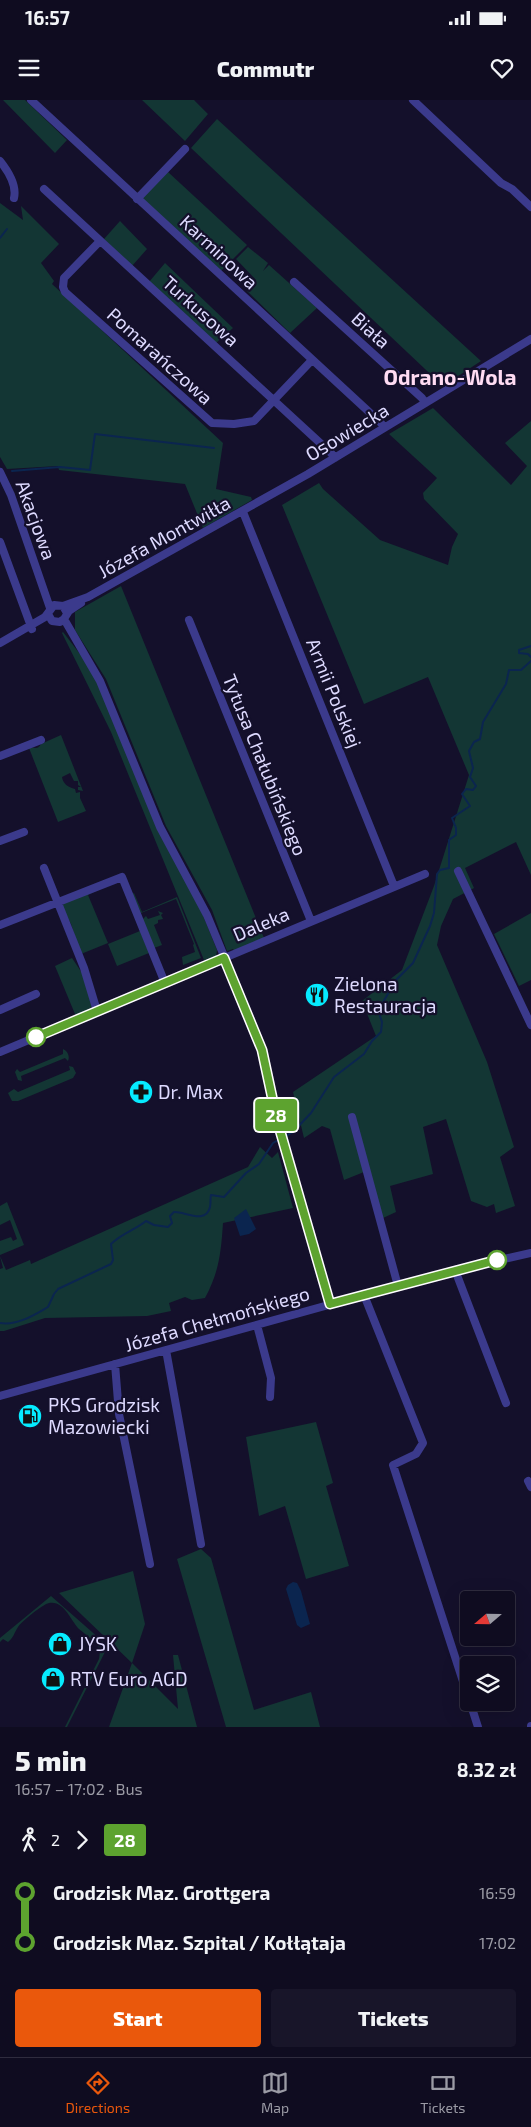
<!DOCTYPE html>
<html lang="en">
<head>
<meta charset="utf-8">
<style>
	:root { --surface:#0f0c20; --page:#181529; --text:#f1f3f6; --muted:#9b9ba5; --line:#2f2c3e; --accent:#ea580c }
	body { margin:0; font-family:"Exo 2",sans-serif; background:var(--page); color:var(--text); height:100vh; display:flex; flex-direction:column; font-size:19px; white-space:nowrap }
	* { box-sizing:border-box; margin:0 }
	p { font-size:16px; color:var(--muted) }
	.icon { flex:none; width:28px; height:28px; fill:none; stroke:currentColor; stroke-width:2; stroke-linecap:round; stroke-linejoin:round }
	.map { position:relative; height:1627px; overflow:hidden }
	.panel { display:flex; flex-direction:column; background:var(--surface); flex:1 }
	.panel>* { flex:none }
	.badge { padding:0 10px; border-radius:4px; font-size:18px; line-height:32px }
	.needle { width:32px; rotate:250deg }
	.controls { position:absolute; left:460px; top:1491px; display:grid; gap:10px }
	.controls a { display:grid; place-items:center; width:55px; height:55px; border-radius:5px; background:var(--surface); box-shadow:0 5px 20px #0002,0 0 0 1px var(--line); font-size:25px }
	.map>.badge { position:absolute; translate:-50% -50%; box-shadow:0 0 0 2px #fff }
	.legs { display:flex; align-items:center; gap:8px; height:55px; padding:0 15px; font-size:16px }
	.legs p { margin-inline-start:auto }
	.headline { display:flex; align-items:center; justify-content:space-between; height:85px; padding:0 15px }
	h1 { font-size:28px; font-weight:800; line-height:38px }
	.cta { display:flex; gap:10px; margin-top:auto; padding:10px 15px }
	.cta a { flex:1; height:58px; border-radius:5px; background:var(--accent); color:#fff; font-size:20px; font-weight:800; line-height:58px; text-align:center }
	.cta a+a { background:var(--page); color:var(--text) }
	ul { padding:0 15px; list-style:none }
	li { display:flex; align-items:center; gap:18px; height:50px; font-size:19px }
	li i { display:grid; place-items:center; width:8px; height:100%; margin:0 6px; background:currentColor }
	li i::after { content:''; width:12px; height:12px; margin:-6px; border:4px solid; border-radius:50%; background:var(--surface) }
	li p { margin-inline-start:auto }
	li:first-child i { background:linear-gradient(#0000 50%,currentColor 0) }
	li:last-child i { background:linear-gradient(currentColor 50%,#0000 0) }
	.status { display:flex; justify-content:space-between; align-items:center; height:35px; padding:0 25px; background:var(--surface); direction:ltr }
	.status svg { height:14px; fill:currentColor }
	header { display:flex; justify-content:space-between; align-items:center; height:65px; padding:0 15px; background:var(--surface); font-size:22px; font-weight:800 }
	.tab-bar { display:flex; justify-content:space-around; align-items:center; height:70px; border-top:1px solid var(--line); background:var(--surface); font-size:14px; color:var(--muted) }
	.tab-bar a { display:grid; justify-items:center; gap:2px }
	.tab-bar .selected { color:var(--accent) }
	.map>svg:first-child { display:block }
	.green { fill:#133634 }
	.water { fill:#0b254f }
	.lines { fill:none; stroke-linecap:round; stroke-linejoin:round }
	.stream { stroke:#0b254f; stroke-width:2 }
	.minor { stroke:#3b3a8c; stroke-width:8 }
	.line-1-casing { stroke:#fff; stroke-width:11 }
	.line-1 { stroke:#5da32f; stroke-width:8 }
	.stop-1-dot { fill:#fff; stroke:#5da32f; stroke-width:2.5 }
	.labels { text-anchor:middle; stroke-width:4.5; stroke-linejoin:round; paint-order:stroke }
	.street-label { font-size:19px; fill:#dedaff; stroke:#14102b }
	.poi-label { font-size:19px; fill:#dedaff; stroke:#14102b; text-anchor:start }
	.quarter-label { font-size:21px; font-weight:bold; fill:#ffdcf3; stroke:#14102b }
</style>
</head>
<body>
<div class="status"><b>16:57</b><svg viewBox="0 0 49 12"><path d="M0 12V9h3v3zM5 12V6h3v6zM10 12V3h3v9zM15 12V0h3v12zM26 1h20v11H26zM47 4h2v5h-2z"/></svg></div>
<header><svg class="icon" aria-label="menu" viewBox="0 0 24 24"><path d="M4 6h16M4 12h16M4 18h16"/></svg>Commutr<svg class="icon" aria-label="heart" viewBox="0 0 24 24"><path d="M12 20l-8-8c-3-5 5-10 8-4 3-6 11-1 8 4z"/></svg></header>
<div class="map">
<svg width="531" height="1627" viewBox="0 0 531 1627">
	<rect width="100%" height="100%" fill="#14102b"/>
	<!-- green -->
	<path class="green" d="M 3,0 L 25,0 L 67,40 L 55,53 Z
		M 142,0 L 194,0 L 208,14 L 185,41 Z
		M 217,19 L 481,261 L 443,286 L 191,48 Z
		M 168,72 L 247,145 L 220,172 L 140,98 Z
		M 0,103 L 23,120 L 21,106 L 59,144 L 41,163 L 54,181 L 52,184 L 223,343 L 216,389 L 251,397 L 252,400 L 203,428 L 185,384 L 59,370 L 58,366 L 7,369 L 0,357 Z
		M 120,121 L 147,149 L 132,166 L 104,139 Z
		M 248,147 L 268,163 L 263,171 L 269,165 L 317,208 L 290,233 L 247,191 L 256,180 L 236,159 Z
		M 165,163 L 233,228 L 216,243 L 149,182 Z
		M 433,308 L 511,385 L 527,366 L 505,343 L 531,321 L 531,775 L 516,742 L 465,768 L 474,788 L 453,799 L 441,826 L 437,845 L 487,962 L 514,1047 L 500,1057 L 515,1106 L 496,1113 L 494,1104 L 487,1107 L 471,1101 L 446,1019 L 423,1027 L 433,1074 L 390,1086 L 396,1112 L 383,1118 L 369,1070 L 344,1080 L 330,1029 L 322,1026 L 304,1038 L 293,992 L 376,936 L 362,901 L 402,870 L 434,786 L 469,675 L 428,577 L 364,604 L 282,405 L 319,383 L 323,389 L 380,440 L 448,465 L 452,447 L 458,434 L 424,399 L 423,393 L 437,378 L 389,334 Z
		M 121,486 L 264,838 L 234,851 L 233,849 L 227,851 L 212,810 L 166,726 L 106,579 L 75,530 L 75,512 Z
		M 63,532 L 90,567 L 198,803 L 217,850 L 216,856 L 204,860 L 111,632 L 62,533 Z
		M 61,635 L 83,691 L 78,690 L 78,687 L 81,687 L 78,685 L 78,681 L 74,681 L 70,673 L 62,677 C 63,684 68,687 75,689 L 76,693 L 80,692 L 80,698 L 86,711 L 58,722 L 29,648 C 34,646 37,651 41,644 Z
		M 108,785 L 88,795 L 108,843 L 81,854 L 71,824 L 62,807 L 64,802 Z
		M 134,793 L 142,812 L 177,797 L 201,858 L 183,865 L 182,857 L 195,852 L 193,845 L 194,844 L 176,799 L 141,813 L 132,794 Z
		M 158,811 L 163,813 L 161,815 L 163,819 L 158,820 L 158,823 L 154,825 L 162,845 L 154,848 L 142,820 L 146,816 L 148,819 L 160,815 Z
		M 531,813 L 531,880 L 519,886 L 494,834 Z
		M 140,831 L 149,853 L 117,866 L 108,844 Z
		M 72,858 L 84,876 L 92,907 L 80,914 L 75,914 L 55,866 Z
		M 63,949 C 68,951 70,957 68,961 L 65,958 L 21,976 L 22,981 L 18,980 L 15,972 L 17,969 L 20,972 L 63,954 Z
		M 69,966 L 73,967 L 76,973 L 73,978 L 18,1001 L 12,1001 L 8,993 L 14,989 L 18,992 L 70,970 Z
		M 260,1047 L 272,1058 L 278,1052 L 293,1108 L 223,1123 C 221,1153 219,1172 205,1198 L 192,1200 L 185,1197 L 169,1203 L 171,1211 L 147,1216 L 45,1218 L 4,1231 L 0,1231 L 0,1169 L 3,1168 L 0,1156 L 6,1170 L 30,1160 L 31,1164 L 248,1067 Z
		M 7,1102 L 24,1145 L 0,1155 L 0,1141 L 11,1137 L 13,1141 L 17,1139 L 10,1120 L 0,1125 L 0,1106 Z
		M 316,1322 L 333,1383 L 326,1386 L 349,1466 L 306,1479 L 285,1406 L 259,1416 L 246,1337 Z
		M 201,1449 L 211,1458 L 254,1610 L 311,1592 L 320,1627 L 226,1627 L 177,1459 Z
		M 133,1471 L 145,1524 L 132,1563 L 178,1609 L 173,1555 L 178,1555 L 197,1627 L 109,1627 L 132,1563 L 59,1493 Z
		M 51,1496 L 108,1546 L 67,1627 L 65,1627 L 99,1559 C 100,1554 100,1549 97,1545 C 92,1539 85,1534 79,1529 C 71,1521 64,1500 49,1503 C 43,1504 21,1522 18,1527 C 14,1533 14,1537 8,1542 L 3,1539 L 0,1542 L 0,1538 Z"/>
	<!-- water -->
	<path class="water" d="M 246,1109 L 256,1129 L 249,1134 L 240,1136 L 234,1118 Z
		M 293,1482 L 297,1483 L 301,1491 L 310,1524 L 301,1528 L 297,1525 L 286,1489 L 288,1485 Z"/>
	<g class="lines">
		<!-- stream -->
		<path class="stream" d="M 0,138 L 7,129
			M 12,371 L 60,367 L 90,370 L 95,334 L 214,348
			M 531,546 L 519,550 L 519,553 L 528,554 L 531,557
			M 284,1037 L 293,1032 L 311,1013 L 334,977 L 364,954 L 372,941 L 381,932 L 382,922 L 379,913 L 382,904 L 396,880 L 413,863 L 430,826 L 434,813 L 437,774 L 440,770 L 449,768 L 449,740 L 456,735 L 456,728 L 452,718 L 470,706 L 462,694 L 466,689 L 473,690 L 476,686 L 470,677 L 473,668 L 469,651 L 474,642 L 480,639 L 483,622 L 506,584 L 509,570 L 521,570 L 531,561
			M 0,1223 C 17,1226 34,1215 48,1207 L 54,1194 L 58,1189 L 111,1164 L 113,1160 L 111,1144 C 122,1133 135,1130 146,1121 L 154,1125 L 168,1127 L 172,1123 L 170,1116 L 174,1112 C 184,1111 206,1125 210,1107 C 211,1102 210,1099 211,1095 L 224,1097 L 246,1073 L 259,1064 L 273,1043 L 280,1039"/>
		<!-- minor -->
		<path class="minor" d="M 31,0 L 381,323 L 384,328
			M 413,0 L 501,83 L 512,89 L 531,107
			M 0,61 C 8,71 17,85 14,98
			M 44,89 L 331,353 L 335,358
			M 137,99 L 185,49
			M 100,141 L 64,178 L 63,187 L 65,192 L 212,323 L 234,324 L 254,321 L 312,260
			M 294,182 L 422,298 L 425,303
			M 0,372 L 11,395 L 50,508
			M 243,412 L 394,786
			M 0,442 L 32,529
			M 63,506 L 88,497 L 308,374 L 531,239
			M 48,514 L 52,521 L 60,522 L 64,519 L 69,511 L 81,503
			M 64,519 L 100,581 L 160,727 L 207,815 L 258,938 L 266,967 L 277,1020 L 330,1204
			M 189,520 L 311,821
			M 0,543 L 45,517 L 54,505 L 63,506 L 67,513
			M 0,656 L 41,640
			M 0,741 L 24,732
			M 44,768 L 84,868 L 97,911
			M 458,771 L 531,925
			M 0,825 L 122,777 L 165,883
			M 0,910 L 36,894
			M 0,952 L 425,774
			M 352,1017 L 398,1186
			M 455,1170 L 506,1303
			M 364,1195 L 423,1343 L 416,1354 L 393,1365 L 469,1600
			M 257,1225 L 271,1278 L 270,1297
			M 166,1250 L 201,1444
			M 115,1264 L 119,1314 L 150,1464
			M 0,1296 L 455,1170 L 531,1153
			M 528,1381 L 531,1387
			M 470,1602 L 478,1627
			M 531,1627 L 531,1626"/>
	</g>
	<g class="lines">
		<!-- line-1 casing -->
		<g class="line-1-casing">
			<path id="line-1" d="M 36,937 L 224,858 L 262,950 L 277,1020 L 330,1204 L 497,1160"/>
		</g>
		<!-- line-1 -->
		<use href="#line-1" class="line-1"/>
	</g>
	<!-- icons -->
	<defs>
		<g id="restaurant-disc" transform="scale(1.25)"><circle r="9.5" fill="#06ebff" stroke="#14102b"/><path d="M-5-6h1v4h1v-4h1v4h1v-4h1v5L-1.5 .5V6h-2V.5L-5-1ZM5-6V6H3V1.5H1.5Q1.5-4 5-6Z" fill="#111"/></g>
		<g id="pharmacy-disc" transform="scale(1.25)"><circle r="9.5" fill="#06ebff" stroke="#14102b"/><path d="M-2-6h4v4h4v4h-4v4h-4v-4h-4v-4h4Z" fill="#111"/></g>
		<g id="fuel-disc" transform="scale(1.25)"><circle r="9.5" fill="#06ebff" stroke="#14102b"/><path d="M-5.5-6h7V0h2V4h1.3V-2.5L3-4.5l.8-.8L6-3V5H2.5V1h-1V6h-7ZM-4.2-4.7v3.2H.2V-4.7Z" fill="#111"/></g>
		<g id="shop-disc" transform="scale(1.25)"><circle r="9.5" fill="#06ebff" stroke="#14102b"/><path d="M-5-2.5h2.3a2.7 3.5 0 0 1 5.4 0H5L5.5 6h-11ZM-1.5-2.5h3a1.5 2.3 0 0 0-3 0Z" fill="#111"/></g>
	</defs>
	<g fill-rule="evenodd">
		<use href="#restaurant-disc" x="317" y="895"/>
		<use href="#pharmacy-disc" x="141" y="992"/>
		<use href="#fuel-disc" x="30" y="1316"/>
		<use href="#shop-disc" x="60" y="1544"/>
		<use href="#shop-disc" x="53" y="1579"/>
	</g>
	<!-- markers -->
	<g class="stop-1-dot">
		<circle cx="36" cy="937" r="9"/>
		<circle cx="497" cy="1160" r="9"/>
	</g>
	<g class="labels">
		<!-- street labels -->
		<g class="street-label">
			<text transform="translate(219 152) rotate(43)" y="7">Karminowa</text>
			<text transform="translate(201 211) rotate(42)" y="7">Turkusowa</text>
			<text transform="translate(371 230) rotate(42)" y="7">Biała</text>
			<text transform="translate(160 256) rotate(42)" y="7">Pomarańczowa</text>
			<text transform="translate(347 332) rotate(-31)" y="7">Osowiecka</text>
			<text transform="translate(36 420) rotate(70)" y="7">Akacjowa</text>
			<text transform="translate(164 437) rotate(-29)" y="7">Józefa Montwiłła</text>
			<text transform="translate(334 593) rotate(68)" y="7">Armii Polskiej</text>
			<text transform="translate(265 665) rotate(68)" y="7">Tytusa Chałubińskiego</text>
			<text transform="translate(261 824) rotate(-23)" y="7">Daleka</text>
			<text transform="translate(217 1219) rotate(-16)" y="7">Józefa Chełmońskiego</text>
		</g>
		<!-- poi labels -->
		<g class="poi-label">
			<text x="334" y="891">Zielona<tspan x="334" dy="22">Restauracja</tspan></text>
			<text x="158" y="999">Dr. Max</text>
			<text x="48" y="1312">PKS Grodzisk<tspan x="48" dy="22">Mazowiecki</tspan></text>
			<text x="78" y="1551">JYSK</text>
			<text x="70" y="1586">RTV Euro AGD</text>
		</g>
		<!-- quarter labels -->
		<g class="quarter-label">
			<text x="450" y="285">Odrano-Wola</text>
		</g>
	</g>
</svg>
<div class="controls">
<a><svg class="needle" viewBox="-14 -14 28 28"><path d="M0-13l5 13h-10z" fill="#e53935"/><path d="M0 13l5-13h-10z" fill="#9b9ba5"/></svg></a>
<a><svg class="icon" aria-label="layers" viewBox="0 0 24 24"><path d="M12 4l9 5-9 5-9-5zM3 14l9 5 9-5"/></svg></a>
</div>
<b class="badge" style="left:276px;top:1015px;background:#5da32f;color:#fff">28</b>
</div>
<section class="panel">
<div class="headline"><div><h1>5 min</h1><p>16:57 – 17:02 · Bus</p></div><b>8.32 zł</b></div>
<div class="legs"><svg class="icon" aria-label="walk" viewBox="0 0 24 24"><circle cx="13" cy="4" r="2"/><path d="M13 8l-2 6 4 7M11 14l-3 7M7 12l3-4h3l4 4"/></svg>2<svg class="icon" aria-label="forward" viewBox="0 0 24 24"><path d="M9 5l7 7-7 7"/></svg><b class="badge" style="background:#5da32f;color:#fff">28</b></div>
<ul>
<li><i style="color:#5da32f"></i><b>Grodzisk Maz. Grottgera</b><p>16:59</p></li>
<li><i style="color:#5da32f"></i><b>Grodzisk Maz. Szpital / Kołłątaja</b><p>17:02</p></li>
</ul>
<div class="cta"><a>Start</a><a>Tickets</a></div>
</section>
<nav class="tab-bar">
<a class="selected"><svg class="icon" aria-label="directions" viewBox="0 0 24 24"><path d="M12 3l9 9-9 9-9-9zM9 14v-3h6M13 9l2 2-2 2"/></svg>Directions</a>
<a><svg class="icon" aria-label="map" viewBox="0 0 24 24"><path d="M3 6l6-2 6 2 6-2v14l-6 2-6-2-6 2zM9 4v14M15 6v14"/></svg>Map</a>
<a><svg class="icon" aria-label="tickets" viewBox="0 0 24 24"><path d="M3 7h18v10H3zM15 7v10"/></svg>Tickets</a>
</nav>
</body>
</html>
